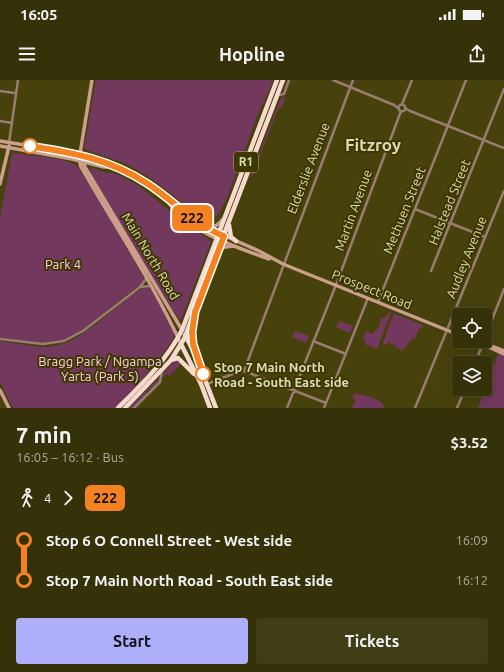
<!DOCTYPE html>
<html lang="en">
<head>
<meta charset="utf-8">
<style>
	:root { --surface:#353209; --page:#403e17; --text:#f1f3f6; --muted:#aaaa9c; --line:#4f4d2a; --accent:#afaefa }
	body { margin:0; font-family:Ubuntu,sans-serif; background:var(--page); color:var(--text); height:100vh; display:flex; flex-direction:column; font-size:15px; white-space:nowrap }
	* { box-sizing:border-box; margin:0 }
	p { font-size:13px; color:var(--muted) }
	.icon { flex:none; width:22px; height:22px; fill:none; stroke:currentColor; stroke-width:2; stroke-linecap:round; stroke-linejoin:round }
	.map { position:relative; height:328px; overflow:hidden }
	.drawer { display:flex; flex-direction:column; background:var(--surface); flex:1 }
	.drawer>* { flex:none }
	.badge { padding:0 8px; border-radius:6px; font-size:14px; line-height:26px }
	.buttons { position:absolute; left:452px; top:228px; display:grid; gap:8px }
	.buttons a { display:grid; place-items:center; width:40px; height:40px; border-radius:4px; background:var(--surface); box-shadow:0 4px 16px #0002,0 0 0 1px var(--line); font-size:20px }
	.map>.badge { position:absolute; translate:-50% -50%; box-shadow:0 0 0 2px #fff }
	.legs { display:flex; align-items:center; gap:6px; height:44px; padding:0 16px; font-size:13px }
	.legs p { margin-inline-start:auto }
	.head { display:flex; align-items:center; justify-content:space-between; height:68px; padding:0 16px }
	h1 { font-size:22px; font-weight:700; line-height:30px }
	.action { display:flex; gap:8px; margin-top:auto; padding:8px 16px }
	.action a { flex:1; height:46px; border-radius:4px; background:var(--accent); color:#111; font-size:16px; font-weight:700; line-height:46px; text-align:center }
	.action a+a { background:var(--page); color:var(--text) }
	ul { padding:0 16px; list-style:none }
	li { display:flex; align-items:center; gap:14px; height:40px; font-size:15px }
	li i { display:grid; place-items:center; width:6px; height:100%; margin:0 5px; background:currentColor }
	li i::after { content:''; width:10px; height:10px; margin:-5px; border:3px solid; border-radius:50%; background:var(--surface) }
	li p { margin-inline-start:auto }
	li:first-child i { background:linear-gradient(#0000 50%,currentColor 0) }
	li:last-child i { background:linear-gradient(currentColor 50%,#0000 0) }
	.status { display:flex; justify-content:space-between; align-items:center; height:28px; padding:0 20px; background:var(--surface); direction:ltr }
	.status svg { height:11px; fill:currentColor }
	header { display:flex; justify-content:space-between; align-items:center; height:52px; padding:0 16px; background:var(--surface); font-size:18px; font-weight:700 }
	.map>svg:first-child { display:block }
	.green { fill:#73385d }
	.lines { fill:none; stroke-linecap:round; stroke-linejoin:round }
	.street { stroke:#9a7d71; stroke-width:2.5 }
	.secondary { stroke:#cc9f8c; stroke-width:3.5 }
	.highway { stroke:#f7dacf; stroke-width:4.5 }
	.line-1-casing { stroke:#fff; stroke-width:9 }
	.line-1 { stroke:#f58220; stroke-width:6 }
	.stop-1-dot { fill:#fff; stroke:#f58220; stroke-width:2 }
	.labels { text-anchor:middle; stroke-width:4; stroke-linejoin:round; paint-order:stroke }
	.shield { fill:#3d3800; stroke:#aca981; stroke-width:1 }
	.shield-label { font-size:12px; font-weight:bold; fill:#dcd9b8 }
	.street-label { font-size:13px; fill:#dcd9b8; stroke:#3d3800 }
	.park-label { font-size:13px; fill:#ffc9e7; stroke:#3d3800 }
	.stop-label { font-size:13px; font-weight:bold; fill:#dcd9b8; stroke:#3d3800; text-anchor:start }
	.district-label { font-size:17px; font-weight:bold; fill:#dcd9b8; stroke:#3d3800 }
</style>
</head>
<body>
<div class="status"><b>16:05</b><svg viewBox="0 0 49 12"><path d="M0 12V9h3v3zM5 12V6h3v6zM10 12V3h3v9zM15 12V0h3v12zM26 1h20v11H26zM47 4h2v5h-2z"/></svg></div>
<header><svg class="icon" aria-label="menu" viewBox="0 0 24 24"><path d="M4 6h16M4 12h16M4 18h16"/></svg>Hopline<svg class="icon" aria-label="share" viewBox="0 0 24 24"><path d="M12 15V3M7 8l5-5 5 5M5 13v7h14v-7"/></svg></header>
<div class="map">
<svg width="504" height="328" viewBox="0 0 504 328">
	<rect width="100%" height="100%" fill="#47420c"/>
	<!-- green -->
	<path class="green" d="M 96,0 L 273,0 L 264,22 L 259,31 L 227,118 L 218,135 L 209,140 L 187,127 L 165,109 L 146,95 L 124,83 L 84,69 Z
		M 284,16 L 285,18 L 282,27 L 278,29 L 252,97 L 250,98 L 277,27 L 280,20 Z
		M 12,73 C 26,75 67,78 77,86 L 103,126 L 145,200 L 145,202 L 125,216 L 82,251 L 63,261 L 43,264 L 0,258 L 0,138 Z
		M 90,87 L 107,93 L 113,93 L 121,96 L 139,106 L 193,150 L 209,159 L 211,162 L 181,240 L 179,239 C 147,193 120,143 92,95 Z
		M 148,207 L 151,209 L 173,250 L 174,257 L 168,267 L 138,305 L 115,328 L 13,328 L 0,302 L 0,261 C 14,263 29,266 43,267 C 76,267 98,241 122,223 C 130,217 139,208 148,207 Z
		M 388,232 L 391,233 L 377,269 L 369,266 L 370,264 L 367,266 L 365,263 L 365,260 L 363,259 L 366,251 L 372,254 L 379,247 L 379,246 L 381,239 L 387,236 Z
		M 395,234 L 423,245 L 421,249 L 419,248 L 415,259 L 413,258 L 402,271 L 389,262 L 384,266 L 383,263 L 393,235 Z
		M 339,241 L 353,246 L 350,253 L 336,247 Z
		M 295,251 L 309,256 L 306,263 L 292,257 Z
		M 499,272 L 504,274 L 504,328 L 478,328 Z
		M 174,281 L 179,282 L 181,284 L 169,296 L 167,294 L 162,297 L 163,294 Z
		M 159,298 L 158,302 L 151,309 L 149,309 L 146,312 L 146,315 L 133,328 L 128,328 Z
		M 355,314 C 365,315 375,317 383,324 L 384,328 L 352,328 L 356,320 L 351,317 Z"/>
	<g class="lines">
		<!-- street -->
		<path class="street" d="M 333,0 L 394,25 L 399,29
			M 0,11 L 15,13
			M 278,14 L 280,15 L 284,14 L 289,0
			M 402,24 L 412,0
			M398.5 28a3.5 3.5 0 1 1 7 0a3.5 3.5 0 1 1-7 0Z
			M 405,28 L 410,31 L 504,68
			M 0,41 L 12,43
			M 9,63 L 18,0
			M 415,129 L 485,157
			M 431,191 L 504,9
			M 141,207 L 150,206
			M 378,222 L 466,0
			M 485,258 L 504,209
			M 0,259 L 43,264 L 64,261 L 83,251 L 140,207 L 146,199
			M 313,261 L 346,274
			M 475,283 L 484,261
			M 244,291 L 353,0
			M 207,304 L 235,293 L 244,291 L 326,323
			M 134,328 L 160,302 L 162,291
			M 287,328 L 336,205 L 401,31
			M 324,328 L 368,218
			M 415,328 L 504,111
			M 457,328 L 465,309"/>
		<!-- secondary -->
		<path class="secondary" d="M 92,0 L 79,80 L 81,87 C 115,146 153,203 181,264
			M 0,61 L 74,73 L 105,82 L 129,93 L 148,104 L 165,118 L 174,123 L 205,147 L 259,171 L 283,184 L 459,255
			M 0,66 L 72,79 L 104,87 L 114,87
			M 80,75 L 85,87 L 182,250
			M 0,104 L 9,66
			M 166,119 C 188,152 233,166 269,179
			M 203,145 C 212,147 216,148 222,140
			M 219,170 L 225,167 L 234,166
			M 475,261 L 504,274
			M 492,266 L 504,271
			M 0,310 L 9,328"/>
		<!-- highway -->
		<path class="highway" d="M 229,145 L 231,157 L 236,161
			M 185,255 L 195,274 L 216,328
			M 181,264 L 201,304 L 210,328
			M 193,266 L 192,257 L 194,240
			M 171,280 L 178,278 L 194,294
			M 118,328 C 141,305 167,280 182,250 L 277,0
			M 125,328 L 171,280 L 184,259 L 283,0"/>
	</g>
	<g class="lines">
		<!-- line-1 casing -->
		<g class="line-1-casing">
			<path id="line-1" d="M 30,66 C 74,73 110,79 148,104 C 174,121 195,145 224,156 L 195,232 L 192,252 L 193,264 L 203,294"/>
		</g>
		<!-- line-1 -->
		<use href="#line-1" class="line-1"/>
	</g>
	<!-- markers -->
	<g class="stop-1-dot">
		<circle cx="30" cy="66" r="7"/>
		<circle cx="203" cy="294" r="7"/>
	</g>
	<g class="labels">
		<!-- shield labels -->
		<rect class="shield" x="234" y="72" width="24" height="20" rx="3"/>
		<g class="shield-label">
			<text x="246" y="86">R1</text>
		</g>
		<!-- street labels -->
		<g class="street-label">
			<text transform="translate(308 88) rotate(-69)" y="5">Elderslie Avenue</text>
			<text transform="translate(449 122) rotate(-68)" y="5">Halstead Street</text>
			<text transform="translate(353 130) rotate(-70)" y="5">Martin Avenue</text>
			<text transform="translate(404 130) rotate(-68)" y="5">Methuen Street</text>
			<text transform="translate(151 176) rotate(59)" y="5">Main North Road</text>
			<text transform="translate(466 177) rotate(-68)" y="5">Audley Avenue</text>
			<text transform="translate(372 209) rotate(22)" y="5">Prospect Road</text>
		</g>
		<!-- park labels -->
		<g class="park-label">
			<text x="63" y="189">Park 4</text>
			<text x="100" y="286">Bragg Park / Ngampa<tspan x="100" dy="15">Yarta (Park 5)</tspan></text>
		</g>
		<!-- stop labels -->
		<g class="stop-label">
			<text x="214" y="292">Stop 7 Main North<tspan x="214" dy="15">Road - South East side</tspan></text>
		</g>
		<!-- district labels -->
		<g class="district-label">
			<text x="373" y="71">Fitzroy</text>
		</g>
	</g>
</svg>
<div class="buttons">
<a><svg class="icon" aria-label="locate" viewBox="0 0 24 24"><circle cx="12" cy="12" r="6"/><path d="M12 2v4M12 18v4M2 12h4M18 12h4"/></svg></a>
<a><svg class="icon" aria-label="layers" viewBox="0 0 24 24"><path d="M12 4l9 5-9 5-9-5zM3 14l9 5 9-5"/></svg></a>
</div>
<b class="badge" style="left:192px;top:138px;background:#f58220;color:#111">222</b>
</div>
<section class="drawer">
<div class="head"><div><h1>7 min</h1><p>16:05 – 16:12 · Bus</p></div><b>$3.52</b></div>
<div class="legs"><svg class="icon" aria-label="walk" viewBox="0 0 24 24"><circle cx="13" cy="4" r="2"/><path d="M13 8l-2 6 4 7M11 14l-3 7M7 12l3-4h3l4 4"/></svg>4<svg class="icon" aria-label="forward" viewBox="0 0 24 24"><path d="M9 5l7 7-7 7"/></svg><b class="badge" style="background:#f58220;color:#111">222</b></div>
<ul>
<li><i style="color:#f58220"></i><b>Stop 6 O Connell Street - West side</b><p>16:09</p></li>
<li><i style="color:#f58220"></i><b>Stop 7 Main North Road - South East side</b><p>16:12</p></li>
</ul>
<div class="action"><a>Start</a><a>Tickets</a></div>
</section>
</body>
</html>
